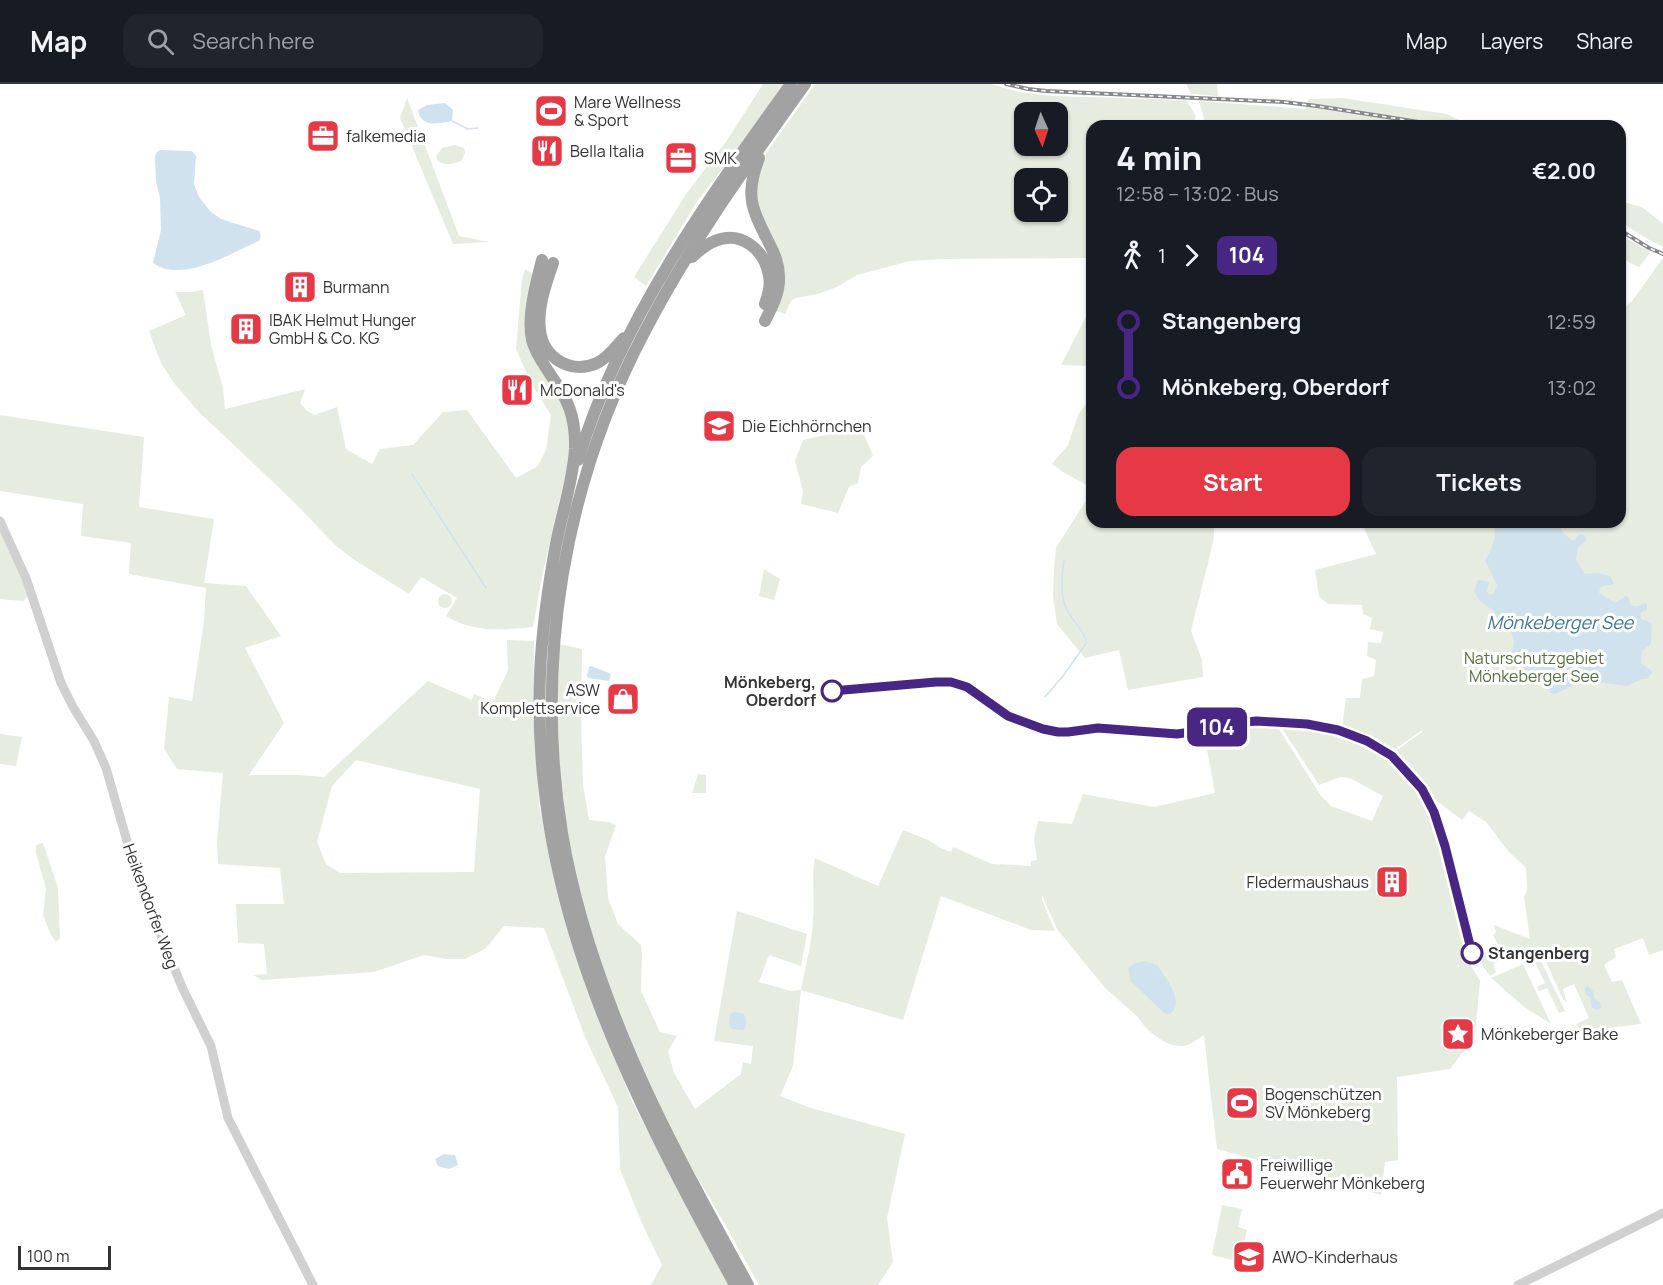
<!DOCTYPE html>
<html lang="en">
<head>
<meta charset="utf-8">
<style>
	:root { --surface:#171b24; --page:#20242c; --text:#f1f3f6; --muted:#9ea1a6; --line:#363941; --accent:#e63946 }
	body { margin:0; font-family:Manrope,sans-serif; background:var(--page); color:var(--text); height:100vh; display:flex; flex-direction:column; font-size:22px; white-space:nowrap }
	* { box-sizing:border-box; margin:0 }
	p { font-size:20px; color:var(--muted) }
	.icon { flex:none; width:33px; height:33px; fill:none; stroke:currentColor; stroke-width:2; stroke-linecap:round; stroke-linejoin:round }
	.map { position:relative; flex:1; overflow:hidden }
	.side { position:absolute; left:1086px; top:36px; width:540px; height:408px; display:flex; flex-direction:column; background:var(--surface); border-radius:18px; box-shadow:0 2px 4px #0004 }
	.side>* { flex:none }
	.badge { padding:0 12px; border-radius:9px; font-size:21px; line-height:39px }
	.needle { width:39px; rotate:177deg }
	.tools { position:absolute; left:1014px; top:18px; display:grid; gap:12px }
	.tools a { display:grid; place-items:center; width:54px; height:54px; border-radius:12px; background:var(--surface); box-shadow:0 2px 4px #0004; font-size:30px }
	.scale { position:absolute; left:18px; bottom:15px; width:93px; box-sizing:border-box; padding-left:6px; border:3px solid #333; border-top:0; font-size:16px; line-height:21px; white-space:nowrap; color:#333; -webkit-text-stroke:4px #fff; paint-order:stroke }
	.map>.badge { position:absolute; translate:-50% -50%; box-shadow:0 0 0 3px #fff }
	.legs { display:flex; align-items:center; gap:9px; height:66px; padding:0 30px; font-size:20px }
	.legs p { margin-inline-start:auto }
	.summary { display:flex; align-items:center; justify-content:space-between; height:102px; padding:0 30px }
	h1 { font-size:33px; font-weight:700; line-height:45px }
	.primary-button { display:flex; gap:12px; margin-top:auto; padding:12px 30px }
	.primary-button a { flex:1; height:69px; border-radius:18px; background:var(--accent); color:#fff; font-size:24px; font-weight:700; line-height:69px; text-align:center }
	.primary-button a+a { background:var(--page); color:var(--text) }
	ul { padding:0 30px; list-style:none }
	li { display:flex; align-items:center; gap:21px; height:66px; font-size:22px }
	li i { display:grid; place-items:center; width:9px; height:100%; margin:0 8px; background:currentColor }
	li i::after { content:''; width:15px; height:15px; margin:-8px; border:4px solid; border-radius:50%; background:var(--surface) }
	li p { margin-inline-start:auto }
	li:first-child i { background:linear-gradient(#0000 50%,currentColor 0) }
	li:last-child i { background:linear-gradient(currentColor 50%,#0000 0) }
	header { display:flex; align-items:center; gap:36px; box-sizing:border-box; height:84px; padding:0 30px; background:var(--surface); border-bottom:2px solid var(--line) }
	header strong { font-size:28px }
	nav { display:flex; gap:33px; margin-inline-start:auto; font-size:21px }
	.search { width:420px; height:54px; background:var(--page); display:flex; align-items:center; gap:15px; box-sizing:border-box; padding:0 21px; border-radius:18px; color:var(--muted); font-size:22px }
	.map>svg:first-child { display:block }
	.green { fill:#e6ecdf; fill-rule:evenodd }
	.water { fill:#cfe2ee }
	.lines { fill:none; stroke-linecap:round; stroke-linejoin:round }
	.stream { stroke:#cfe2ee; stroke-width:1.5 }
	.tertiary { stroke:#d0d0d0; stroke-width:9 }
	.trunk { stroke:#a2a2a2; stroke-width:12 }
	.rail-casing { stroke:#888; stroke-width:4 }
	.rail { stroke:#fff; stroke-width:1.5; stroke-dasharray:4.5; stroke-linecap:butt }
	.line-1-casing { stroke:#fff; stroke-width:14 }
	.line-1 { stroke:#482683; stroke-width:9 }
	.stop-1-dot { fill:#fff; stroke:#482683; stroke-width:3 }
	.labels { text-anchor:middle; stroke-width:6; stroke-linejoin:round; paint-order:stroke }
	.poi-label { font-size:16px; fill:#333; stroke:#fff; text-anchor:start }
	.park-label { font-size:16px; fill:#56703f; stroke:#fff }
	.stop-label { font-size:16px; font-weight:bold; fill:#333; stroke:#fff; text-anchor:end }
	.street-label { font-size:16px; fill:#333; stroke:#fff }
	.water-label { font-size:18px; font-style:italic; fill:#3f7597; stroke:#fff }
</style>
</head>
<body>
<header>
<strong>Map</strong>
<div class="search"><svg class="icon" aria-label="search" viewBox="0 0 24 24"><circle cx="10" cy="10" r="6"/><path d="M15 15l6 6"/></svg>Search here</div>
<nav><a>Map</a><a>Layers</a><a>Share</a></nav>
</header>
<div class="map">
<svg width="1663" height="1201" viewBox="0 0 1663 1201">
	<rect width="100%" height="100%" fill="#fff"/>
	<!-- green -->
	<path class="green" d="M 763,0 L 785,0 L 753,46 L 698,116 L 646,202 L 634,193 L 686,110 L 726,58 Z
		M 815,0 L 991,0 L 1019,8 L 1053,12 L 1186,16 L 1196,32 L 1191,42 L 1092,42 L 1092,174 L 944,175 L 910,177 L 857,191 L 837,203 L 818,210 L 796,214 L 791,217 L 785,230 L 773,225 L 781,202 L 761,138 L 755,102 L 759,85 L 767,68 ZM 1024,28 L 1058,28 L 1058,62 L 1024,62 ZM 1024,94 L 1058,94 L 1058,128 L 1024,128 Z
		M 1186,0 L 1217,0 L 1218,12 L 1191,10 Z
		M 407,14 L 459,152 L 489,158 L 453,160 L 400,34 Z
		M 1342,14 L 1447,30 L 1472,42 L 1202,42 L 1205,38 L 1199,17 L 1305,25 L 1309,15 Z
		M 455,61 L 464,64 L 465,69 L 461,77 C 452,80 446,82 438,77 L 436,72 L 442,64 Z
		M 1620,117 L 1642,123 L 1663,140 L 1663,163 L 1651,157 L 1620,138 Z
		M 1620,149 L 1629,156 L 1651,168 L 1639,183 C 1616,173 1620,173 1620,149 Z
		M 1663,174 L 1663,866 L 1649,871 L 1643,854 L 1614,865 L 1616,873 L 1604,881 L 1612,898 L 1622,896 L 1641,940 L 1582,947 L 1579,947 L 1576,940 L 1589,934 L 1574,900 L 1563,905 L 1567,919 L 1563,915 L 1543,871 L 1539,873 L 1565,927 L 1559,929 L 1547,904 L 1539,907 L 1537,903 L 1545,899 L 1531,870 L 1521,875 L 1517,867 L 1493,880 L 1496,888 L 1490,892 L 1483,882 L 1478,871 L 1484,868 L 1489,872 L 1501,866 L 1493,851 L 1496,848 L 1494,841 L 1530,855 L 1524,813 L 1527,806 L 1526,784 L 1509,768 L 1486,738 L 1469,727 L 1462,736 L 1437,717 L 1415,686 L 1396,667 L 1422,648 L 1422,646 L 1394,666 L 1371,652 L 1342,643 L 1346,614 L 1360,614 L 1362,595 L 1374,592 L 1376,576 L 1367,572 L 1368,558 L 1381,559 L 1383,548 L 1370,545 L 1372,534 L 1363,530 L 1362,521 L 1328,520 L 1319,512 L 1315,486 L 1376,470 L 1361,438 L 1620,438 L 1620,227 L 1632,217 Z
		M 525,185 L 531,189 L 534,195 L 529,266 L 538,283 L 560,312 L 567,325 L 571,366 L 542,493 L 533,543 C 503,546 473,549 446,532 L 457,514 L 421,493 L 409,510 L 353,475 L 335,461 L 294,418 L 198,327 L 174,299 L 161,279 L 149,247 L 186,231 L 175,208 L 191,208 L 203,206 L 211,261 L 223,304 L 225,325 L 305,305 L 300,319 L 307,327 L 315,331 L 337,323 L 346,365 L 372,380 L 380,365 L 413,361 L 443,328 L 467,326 L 516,394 L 538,382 L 546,366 L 551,331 L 530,297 L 516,265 L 522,195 Z
		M 1092,221 L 1092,404 L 1063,388 L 1052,380 L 1068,361 L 1078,331 L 1086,320 L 1088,310 L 1087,295 L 1088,282 L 1061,281 Z
		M 0,331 L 144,353 L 139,423 L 214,435 L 204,499 L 246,502 L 281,552 L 245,564 L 284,639 L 249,691 L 298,691 L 324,693 L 428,597 L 472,616 L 474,610 L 493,618 L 508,586 L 507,556 L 534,557 L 533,625 L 539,721 L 560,816 L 594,923 L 632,1017 L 728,1201 L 651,1201 L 662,1181 L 641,1137 L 620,1085 L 618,1023 L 585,953 L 544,844 L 504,842 L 485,865 L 465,875 L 446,875 L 424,871 L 374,888 L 262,896 L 253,891 L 267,890 L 264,860 L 238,859 L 236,820 L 284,820 L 280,784 L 218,780 L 217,759 L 223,689 L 177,685 L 164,665 L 169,613 L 192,617 L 204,537 L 206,504 L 129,490 L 131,459 L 81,452 L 83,420 L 0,407 ZM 356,676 L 480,705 L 474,788 L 340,789 L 326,780 L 317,758 L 332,702 Z
		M 861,343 L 873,372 L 861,383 L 858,399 L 849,403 L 838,429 L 801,420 L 803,407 L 795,377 L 803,356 Z
		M 1092,407 L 1092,438 L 1215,438 L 1213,459 L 1191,547 L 1202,576 L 1203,593 L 1128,606 L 1119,566 L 1085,574 L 1057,540 L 1053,512 L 1054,485 L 1056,464 Z
		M 0,448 L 16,480 L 28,512 L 23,517 L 0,515 Z
		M 764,485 L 780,495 L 774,516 L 759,512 Z
		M438 517a7 7 0 1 1 14 0a7 7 0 1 1-14 0Z
		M 559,560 L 582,565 L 581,634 L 583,701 L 589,736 L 609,738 L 616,741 L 605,773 L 608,814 L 618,840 L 641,861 L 642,872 L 641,907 L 660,948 L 677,952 L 668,967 L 674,989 L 695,1025 L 741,990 L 743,978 L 751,980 L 753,962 L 714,957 L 737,827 L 807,850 L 801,882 L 769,871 L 759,898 L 791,907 L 801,906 C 805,883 812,859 813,836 C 815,815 811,795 815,774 L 878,802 L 903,746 L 928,756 L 941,764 L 951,768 L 953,763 L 992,780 L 1031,782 L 1031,777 L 1037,776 L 1034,755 L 1038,737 L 1072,740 L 1083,710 L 1154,723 L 1215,709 L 1204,649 C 1229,643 1251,640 1277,642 L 1321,712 L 1331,722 L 1372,737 L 1383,712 L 1350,694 L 1340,693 L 1319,701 L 1281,643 L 1337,650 L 1365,661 L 1389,675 L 1418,706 L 1430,729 L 1437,750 L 1469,878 L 1480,897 L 1475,952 L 1450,985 L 1397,993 L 1398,1076 L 1385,1078 L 1381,1111 L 1291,1085 L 1217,1065 L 1204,951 C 1197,955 1190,962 1182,962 C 1166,963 1145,946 1138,933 L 1105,904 L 1067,857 L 1057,845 L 1042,811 L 1042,816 L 1055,847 L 1031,846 L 941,812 L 903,936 L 801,906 L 793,982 L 780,1012 L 811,1024 L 905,1050 L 887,1134 L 893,1178 L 878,1201 L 759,1201 L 719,1130 L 669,1045 L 635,973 L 582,826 L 560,707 L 555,634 Z
		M 0,650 L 22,653 L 16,682 L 0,680 Z
		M 698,690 L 706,691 L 706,709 L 692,709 Z
		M 43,759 L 58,804 L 60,854 L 56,858 L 51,851 L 43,831 L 46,805 L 36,769 L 36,761 Z
		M 1523,880 L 1551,940 L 1523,922 L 1491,894 Z
		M 1222,1121 L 1242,1125 L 1238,1143 L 1247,1146 L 1240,1178 L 1212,1171 Z"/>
	<!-- water -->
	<path class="water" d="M 445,19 L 453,26 L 452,37 C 438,40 421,44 418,26 L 427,21 Z
		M 160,66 L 192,67 L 196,72 L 194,100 L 199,113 L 210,127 L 221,135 L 259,147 L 261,152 L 259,157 C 231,169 182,200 153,179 L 161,146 L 160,114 L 156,98 L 155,72 L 157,68 Z
		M 1494,438 L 1510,438 L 1515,441 L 1519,438 L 1560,438 L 1561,446 L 1571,456 L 1575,456 L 1578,451 L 1584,451 L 1587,456 L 1578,464 L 1576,476 L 1585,490 L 1598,489 L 1610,492 L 1614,499 L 1611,501 L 1605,501 L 1600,504 L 1599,509 L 1615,519 L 1626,512 L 1629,514 L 1630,520 C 1635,523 1639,523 1644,519 L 1647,520 L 1647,526 L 1640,529 L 1641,535 L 1652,539 L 1651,560 L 1642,567 L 1641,579 L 1653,588 L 1647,595 L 1642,595 L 1627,602 L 1596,598 L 1583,584 L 1575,586 L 1573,589 L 1574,601 L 1555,610 L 1551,609 L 1544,593 L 1532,587 L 1519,586 C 1503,570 1513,574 1514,557 C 1514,554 1512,550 1511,547 L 1505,548 L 1494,527 L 1480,517 L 1474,508 L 1478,496 L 1489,498 L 1487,508 L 1490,511 L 1494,509 L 1497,501 L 1485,476 C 1493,463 1497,453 1494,438 Z
		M 591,582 L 609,589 L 611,591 L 609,597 L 588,594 L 587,592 L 589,583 Z
		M 1146,877 L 1157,881 C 1165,893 1186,918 1170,930 L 1164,929 L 1131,897 L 1128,884 L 1135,879 Z
		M 1588,902 L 1593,907 L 1594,914 L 1600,919 L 1601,924 L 1598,926 L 1592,924 L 1590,913 L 1587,912 L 1584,904 Z
		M 734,928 L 743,929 C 747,934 747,940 744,946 L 732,945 L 729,941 L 730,930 Z
		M 444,1070 L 455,1071 L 458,1081 L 449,1085 L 438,1082 L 435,1075 Z"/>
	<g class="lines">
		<!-- stream -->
		<path class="stream" d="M 452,37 L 468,45 L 478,44
			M 412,390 L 486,504
			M 1045,613 L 1063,592 L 1087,558 C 1083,545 1072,537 1066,524 C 1060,511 1062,490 1064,476"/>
		<!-- tertiary -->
		<path class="tertiary" d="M 0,437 L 26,494 L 61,599 L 73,623 L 94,657 L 106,684 L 137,792 L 182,903 L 211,962 L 228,1034 L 313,1201
			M 1518,1201 L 1663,1129"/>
		<!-- trunk -->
		<path class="trunk" d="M 759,74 C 745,110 751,124 768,157 C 774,169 779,179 779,193 C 780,208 772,223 765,237
			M 692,173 C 699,167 706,160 715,157 C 741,146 765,166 769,192 C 771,202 768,211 765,220
			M 542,176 C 536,199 527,233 532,256 C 535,269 543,279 550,290 C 568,315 576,333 575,365 C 573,397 562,429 556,460 C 548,503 542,546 540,590 C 531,819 629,1006 735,1201
			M 553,179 C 546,200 537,223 540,246 C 543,274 571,291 597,279 C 608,274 616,262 624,254
			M 578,376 C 619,239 708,115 791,0
			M 748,1201 C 699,1111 648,1021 612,925 C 590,868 572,809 562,749 C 534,578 564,400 645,247 C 690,160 748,80 805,0"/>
		<!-- rail casing -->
		<g class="rail-casing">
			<path id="rail" d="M 1006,0 L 1028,5 L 1046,7 L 1284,18 L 1317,22 L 1444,42
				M 1620,146 L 1649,164 L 1663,170"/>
		</g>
		<!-- rail -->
		<use href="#rail" class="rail"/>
	</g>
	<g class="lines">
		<!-- line-1 casing -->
		<g class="line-1-casing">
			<path id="line-1" d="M 832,607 L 936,598 L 951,598 L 967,603 L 1008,632 L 1043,645 L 1058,648 L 1068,648 L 1098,644 L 1177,650 L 1198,647 L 1232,639 L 1257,637 L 1307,640 L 1338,646 L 1367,657 L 1392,672 L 1422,705 L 1434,728 L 1445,762 L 1472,869"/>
		</g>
		<!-- line-1 -->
		<use href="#line-1" class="line-1"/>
	</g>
	<!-- icons -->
	<defs>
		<g id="stadium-square" transform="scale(1.725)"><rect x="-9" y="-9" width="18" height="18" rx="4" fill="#e63946" stroke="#fff"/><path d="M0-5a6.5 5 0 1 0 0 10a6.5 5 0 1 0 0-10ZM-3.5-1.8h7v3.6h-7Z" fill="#fff"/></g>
		<g id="office-square" transform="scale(1.725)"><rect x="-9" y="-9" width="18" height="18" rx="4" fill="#e63946" stroke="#fff"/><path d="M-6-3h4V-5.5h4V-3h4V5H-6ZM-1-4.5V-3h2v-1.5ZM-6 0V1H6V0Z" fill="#fff"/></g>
		<g id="restaurant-square" transform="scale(1.725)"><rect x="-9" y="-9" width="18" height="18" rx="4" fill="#e63946" stroke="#fff"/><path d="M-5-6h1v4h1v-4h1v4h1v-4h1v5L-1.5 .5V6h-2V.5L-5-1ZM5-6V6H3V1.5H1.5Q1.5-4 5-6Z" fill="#fff"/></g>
		<g id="building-square" transform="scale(1.725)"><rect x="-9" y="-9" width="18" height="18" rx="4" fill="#e63946" stroke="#fff"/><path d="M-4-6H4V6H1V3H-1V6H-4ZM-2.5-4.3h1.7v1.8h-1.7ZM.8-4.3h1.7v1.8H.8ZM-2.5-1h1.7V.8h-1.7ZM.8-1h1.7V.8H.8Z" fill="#fff"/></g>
		<g id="school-square" transform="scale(1.725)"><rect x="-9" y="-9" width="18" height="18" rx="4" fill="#e63946" stroke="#fff"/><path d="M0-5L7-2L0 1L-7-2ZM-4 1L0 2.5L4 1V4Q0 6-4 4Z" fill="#fff"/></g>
		<g id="shop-square" transform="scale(1.725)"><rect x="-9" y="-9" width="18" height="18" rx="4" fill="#e63946" stroke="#fff"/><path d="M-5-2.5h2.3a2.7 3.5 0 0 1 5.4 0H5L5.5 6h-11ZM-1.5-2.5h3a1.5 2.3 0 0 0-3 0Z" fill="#fff"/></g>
		<g id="sight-square" transform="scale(1.725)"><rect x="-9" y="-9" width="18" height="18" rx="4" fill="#e63946" stroke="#fff"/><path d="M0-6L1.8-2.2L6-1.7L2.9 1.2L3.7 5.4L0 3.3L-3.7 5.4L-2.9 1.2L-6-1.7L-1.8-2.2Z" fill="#fff"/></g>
		<g id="civic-square" transform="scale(1.725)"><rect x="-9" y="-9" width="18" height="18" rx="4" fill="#e63946" stroke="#fff"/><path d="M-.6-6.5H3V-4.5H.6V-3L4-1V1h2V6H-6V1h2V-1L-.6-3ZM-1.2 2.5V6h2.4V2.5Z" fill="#fff"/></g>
	</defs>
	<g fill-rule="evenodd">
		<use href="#stadium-square" x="551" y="27"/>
		<use href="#office-square" x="323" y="52"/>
		<use href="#restaurant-square" x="547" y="67"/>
		<use href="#office-square" x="681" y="74"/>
		<use href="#building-square" x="300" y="203"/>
		<use href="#building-square" x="246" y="245"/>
		<use href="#restaurant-square" x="517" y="306"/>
		<use href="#school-square" x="719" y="342"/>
		<use href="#shop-square" x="623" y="615"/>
		<use href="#building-square" x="1392" y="798"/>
		<use href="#sight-square" x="1458" y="950"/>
		<use href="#stadium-square" x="1242" y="1019"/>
		<use href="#civic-square" x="1237" y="1090"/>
		<use href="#school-square" x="1249" y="1173"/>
	</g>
	<!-- markers -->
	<g class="stop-1-dot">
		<circle cx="832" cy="607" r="10"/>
		<circle cx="1472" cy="869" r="10"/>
	</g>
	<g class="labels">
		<!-- poi labels -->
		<g class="poi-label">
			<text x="574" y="24">Mare Wellness<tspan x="574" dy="18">&amp; Sport</tspan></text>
			<text x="346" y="58">falkemedia</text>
			<text x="570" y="73">Bella Italia</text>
			<text x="704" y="80">SMK</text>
			<text x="323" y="209">Burmann</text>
			<text x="269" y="242">IBAK Helmut Hunger<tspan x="269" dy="18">GmbH &amp; Co. KG</tspan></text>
			<text x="540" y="312">McDonald's</text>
			<text x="742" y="348">Die Eichhörnchen</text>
			<text x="600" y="612" text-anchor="end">ASW<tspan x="600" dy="18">Komplettservice</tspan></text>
			<text x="1369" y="804" text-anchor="end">Fledermaushaus</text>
			<text x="1481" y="956">Mönkeberger Bake</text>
			<text x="1265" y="1016">Bogenschützen<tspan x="1265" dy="18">SV Mönkeberg</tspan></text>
			<text x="1260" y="1087">Freiwillige<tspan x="1260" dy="18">Feuerwehr Mönkeberg</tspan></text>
			<text x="1272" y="1179">AWO-Kinderhaus</text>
		</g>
		<!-- park labels -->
		<g class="park-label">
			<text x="1534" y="580">Naturschutzgebiet<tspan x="1534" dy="18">Mönkeberger See</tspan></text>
		</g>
		<!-- stop labels -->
		<g class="stop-label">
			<text x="816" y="604">Mönkeberg,<tspan x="816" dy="18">Oberdorf</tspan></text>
			<text x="1488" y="875" text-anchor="start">Stangenberg</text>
		</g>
		<!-- street labels -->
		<g class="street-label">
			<text transform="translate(151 822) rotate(70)" y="6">Heikendorfer Weg</text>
		</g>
		<!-- water labels -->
		<g class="water-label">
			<text x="1560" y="545">Mönkeberger See</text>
		</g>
	</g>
</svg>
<div class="tools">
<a><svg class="needle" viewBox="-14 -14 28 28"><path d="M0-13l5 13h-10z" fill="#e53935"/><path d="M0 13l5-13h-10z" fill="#9ea1a6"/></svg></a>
<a><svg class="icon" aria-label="locate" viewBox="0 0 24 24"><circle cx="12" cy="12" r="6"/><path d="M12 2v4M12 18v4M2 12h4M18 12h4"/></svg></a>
</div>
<div class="scale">100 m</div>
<b class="badge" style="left:1217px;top:643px;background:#482683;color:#fff">104</b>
<section class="side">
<div class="summary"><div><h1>4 min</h1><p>12:58 – 13:02 · Bus</p></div><b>€2.00</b></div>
<div class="legs"><svg class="icon" aria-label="walk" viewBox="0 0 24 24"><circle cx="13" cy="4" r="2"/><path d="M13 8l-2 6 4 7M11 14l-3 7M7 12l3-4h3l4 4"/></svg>1<svg class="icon" aria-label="forward" viewBox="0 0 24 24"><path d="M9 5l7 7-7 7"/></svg><b class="badge" style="background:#482683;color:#fff">104</b></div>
<ul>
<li><i style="color:#482683"></i><b>Stangenberg</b><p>12:59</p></li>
<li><i style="color:#482683"></i><b>Mönkeberg, Oberdorf</b><p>13:02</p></li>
</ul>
<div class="primary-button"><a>Start</a><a>Tickets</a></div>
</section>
</div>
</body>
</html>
